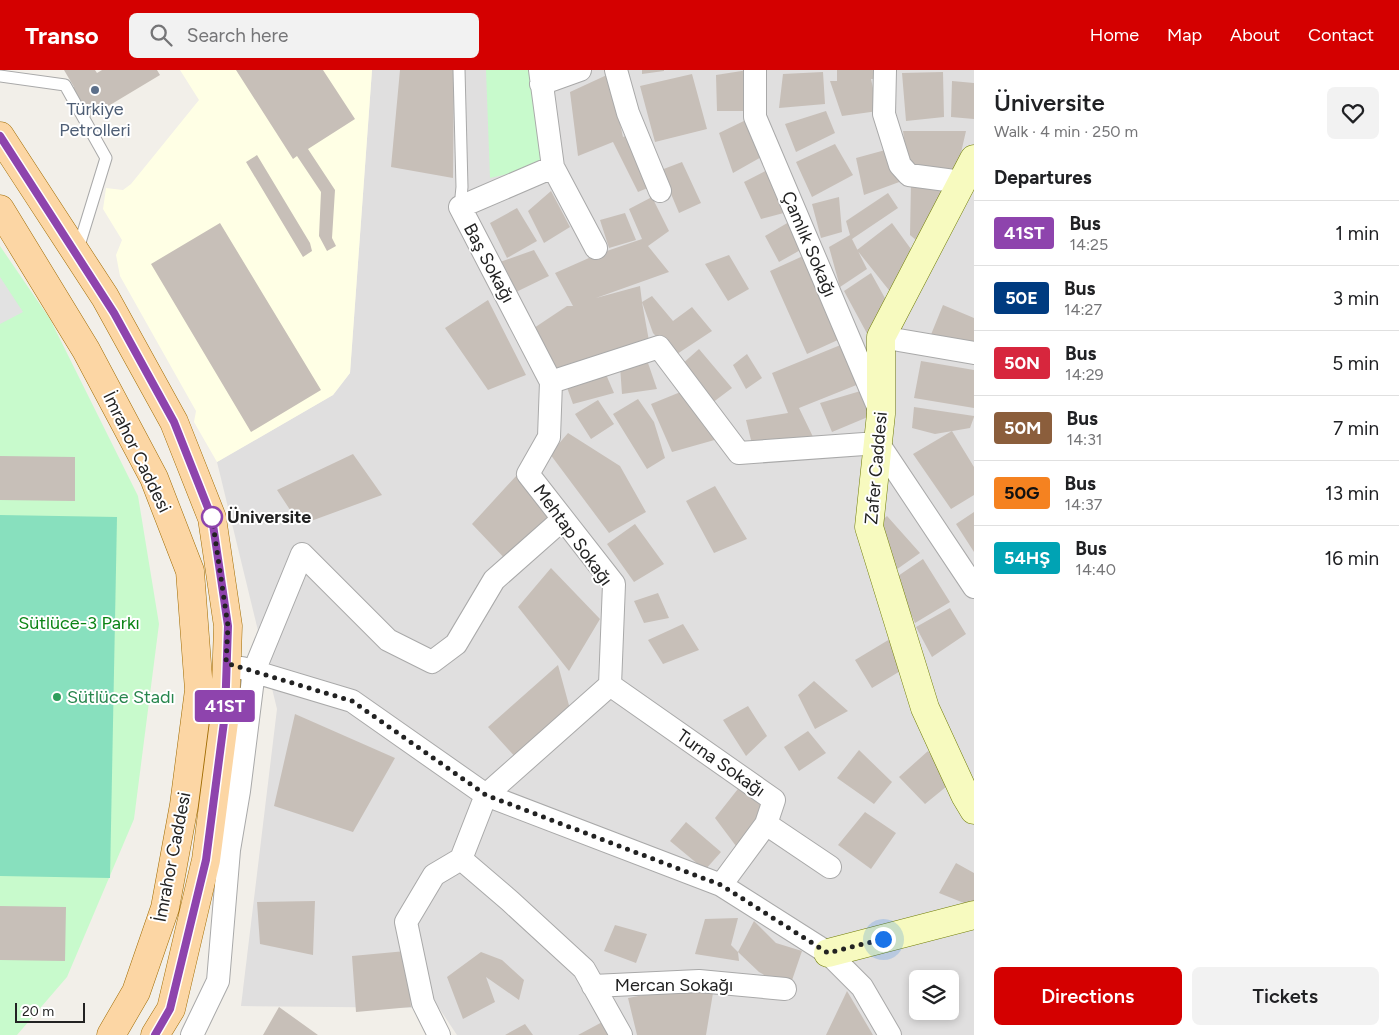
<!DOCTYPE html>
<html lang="en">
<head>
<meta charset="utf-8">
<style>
	:root { --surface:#fff; --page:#f2f2f2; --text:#202124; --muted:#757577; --line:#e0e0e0; --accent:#d40000 }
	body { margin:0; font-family:Figtree,sans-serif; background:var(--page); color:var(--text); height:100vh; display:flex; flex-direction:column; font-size:19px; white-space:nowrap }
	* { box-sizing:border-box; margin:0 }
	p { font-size:16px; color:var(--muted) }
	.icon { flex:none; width:28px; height:28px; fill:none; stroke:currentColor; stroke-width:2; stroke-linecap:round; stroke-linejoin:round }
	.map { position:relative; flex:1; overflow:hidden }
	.side { display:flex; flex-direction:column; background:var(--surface); width:425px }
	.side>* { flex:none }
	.badge { padding:0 10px; border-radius:4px; font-size:18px; line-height:32px }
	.fabs { position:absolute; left:909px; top:900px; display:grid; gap:10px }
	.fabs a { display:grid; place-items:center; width:50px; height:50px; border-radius:8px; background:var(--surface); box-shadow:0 2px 8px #0003; font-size:25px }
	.scale { position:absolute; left:15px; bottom:12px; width:70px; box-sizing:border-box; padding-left:5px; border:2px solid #222; border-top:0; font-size:14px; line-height:18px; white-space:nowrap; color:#222; -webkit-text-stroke:4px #fff; paint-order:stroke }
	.you { position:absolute; width:25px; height:25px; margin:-12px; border:4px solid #fff; border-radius:50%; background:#1a73e8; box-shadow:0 0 0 8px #1a73e833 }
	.map>.badge { position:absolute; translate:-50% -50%; box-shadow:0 0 0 2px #fff }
	h2 { padding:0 20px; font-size:19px; line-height:45px }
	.round { display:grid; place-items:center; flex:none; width:52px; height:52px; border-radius:8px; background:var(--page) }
	.headline { display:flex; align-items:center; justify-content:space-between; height:85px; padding:0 20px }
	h1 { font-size:24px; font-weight:600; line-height:38px }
	.action { display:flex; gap:10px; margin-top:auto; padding:10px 20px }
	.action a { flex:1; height:58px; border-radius:8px; background:var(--accent); color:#fff; font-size:20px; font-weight:600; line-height:58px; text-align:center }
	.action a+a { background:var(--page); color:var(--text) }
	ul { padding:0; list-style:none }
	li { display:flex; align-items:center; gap:15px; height:65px; padding:0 20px; border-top:1px solid var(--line) }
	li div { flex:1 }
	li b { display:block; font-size:19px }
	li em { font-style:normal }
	li .badge { min-width:55px; font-weight:700; text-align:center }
	header { display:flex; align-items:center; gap:30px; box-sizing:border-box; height:70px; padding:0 25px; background:var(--accent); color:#fff }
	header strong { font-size:24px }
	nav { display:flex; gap:28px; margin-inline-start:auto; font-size:18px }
	.search { width:350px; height:45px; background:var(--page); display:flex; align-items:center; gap:12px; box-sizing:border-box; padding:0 18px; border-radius:8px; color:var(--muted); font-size:19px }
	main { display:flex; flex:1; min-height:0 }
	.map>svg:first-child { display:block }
	.residential { fill:#e0dfdf; fill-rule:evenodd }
	.education { fill:#ffffe5 }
	.park { fill:#c8facc }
	.pitch { fill:#88e0be }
	.parking { fill:#e2e2e2 }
	.building { fill:#c7bfb8 }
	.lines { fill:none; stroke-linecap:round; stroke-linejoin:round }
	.lane-casing { stroke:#a9a9a9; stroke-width:13 }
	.street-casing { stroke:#a9a9a9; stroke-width:24 }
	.secondary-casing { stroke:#707d05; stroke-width:29 }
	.primary-casing { stroke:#a06b00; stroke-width:29 }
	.lane { stroke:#fff; stroke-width:11 }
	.street { stroke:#fff; stroke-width:22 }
	.secondary { stroke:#f7fabf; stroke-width:28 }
	.primary { stroke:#fcd6a4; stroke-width:28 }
	.line-casing { stroke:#fff; stroke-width:11 }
	.line { stroke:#8e44ad; stroke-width:8 }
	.walk { stroke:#222; stroke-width:5; stroke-dasharray:0 9 }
	.service-dot { fill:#5c6f8a; stroke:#fff; stroke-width:2 }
	.stop-dot { fill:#fff; stroke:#8e44ad; stroke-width:2.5 }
	.leisure-dot { fill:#2e9e5b; stroke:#fff; stroke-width:2 }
	.labels { text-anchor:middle; stroke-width:4; stroke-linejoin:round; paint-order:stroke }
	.service-label { font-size:18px; fill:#4e5e75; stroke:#fff }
	.street-label { font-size:18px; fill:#222; stroke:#fff }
	.stop-label { font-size:18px; font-weight:bold; fill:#222; stroke:#fff; text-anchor:start }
	.park-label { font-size:18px; fill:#0c8416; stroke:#fff }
	.leisure-label { font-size:18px; fill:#27864d; stroke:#fff; text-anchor:start }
</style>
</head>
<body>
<header>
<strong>Transo</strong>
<div class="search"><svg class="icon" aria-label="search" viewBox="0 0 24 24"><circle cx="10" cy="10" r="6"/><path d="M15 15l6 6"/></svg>Search here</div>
<nav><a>Home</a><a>Map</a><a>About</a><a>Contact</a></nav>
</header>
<main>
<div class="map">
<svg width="974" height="965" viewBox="0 0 974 965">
	<rect width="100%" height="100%" fill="#f2efe9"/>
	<!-- residential -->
	<path class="residential" d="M 372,0 L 974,0 L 974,965 L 457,965 L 439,938 L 241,936 L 277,639 L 217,392 L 333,325 L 350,303 ZM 918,909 L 950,909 L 950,941 L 918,941 Z"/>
	<!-- education -->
	<path class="education" d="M 180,0 L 372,0 L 350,303 L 333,325 L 217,392 L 194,352 L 196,341 L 120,206 L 116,185 L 122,170 L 103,139 L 106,118 L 123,120 L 131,114 L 199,30 Z"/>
	<!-- park -->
	<path class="park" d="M 486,0 L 539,0 L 544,96 L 490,108 Z
		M 0,176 L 50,249 L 138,426 L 159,554 L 134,749 L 67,907 L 17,965 L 0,965 Z"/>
	<!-- pitch -->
	<path class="pitch" d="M 0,445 L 117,447 L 110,808 L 0,806 Z"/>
	<!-- parking -->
	<path class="parking" d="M 0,207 L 23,242 L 0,254 Z"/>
	<!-- building -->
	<path class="building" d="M 64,0 L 95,0 L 97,3 L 102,0 L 157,0 L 160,5 L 80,53 L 63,23 L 74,17 Z
		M 236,0 L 323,0 L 355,49 L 308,79 L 335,120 L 332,168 L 336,176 L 327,181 L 319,166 L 321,122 L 297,86 L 293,89 Z
		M 400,0 L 454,0 L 453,108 L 391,97 Z
		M 642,0 L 664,0 L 664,1 L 642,4 Z
		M 748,0 L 749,41 L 717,41 L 716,5 Z
		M 837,0 L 879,0 L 880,9 L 871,9 L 878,41 L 842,46 L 830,11 L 837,11 Z
		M 823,2 L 825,34 L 779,38 L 783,4 Z
		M 943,2 L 944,47 L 906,51 L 902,3 Z
		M 609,4 L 623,67 L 636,62 L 657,114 L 638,122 L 613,72 L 578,86 L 570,22 Z
		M 692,4 L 707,59 L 655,72 L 640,16 Z
		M 952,11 L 974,13 L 974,49 L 951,47 Z
		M 826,41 L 835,63 L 796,82 L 785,54 Z
		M 748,49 L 765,85 L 733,103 L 719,63 Z
		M 903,61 L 966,61 L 957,100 L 909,105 Z
		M 835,74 L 853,105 L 812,127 L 796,92 Z
		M 889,79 L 902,111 L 864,125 L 856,88 Z
		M 257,85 L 310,173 L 312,181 L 303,187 L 246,92 Z
		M 682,92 L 701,133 L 679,143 L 661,100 Z
		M 771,98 L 795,140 L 761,149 L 744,112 Z
		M 962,112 L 923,176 L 910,165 L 911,113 Z
		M 551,121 L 570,157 L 544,173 L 528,141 Z
		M 888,123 L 898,138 L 852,169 L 867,199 L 840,217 L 829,177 L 850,165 L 846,151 Z
		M 652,127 L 669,161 L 648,176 L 669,202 L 596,228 L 640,216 L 642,232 L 652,226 L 673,251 L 692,237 L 712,261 L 674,286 L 653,263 L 642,232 L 649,271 L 558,301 L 534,258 L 567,236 L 573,236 L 555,203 L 598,184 L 642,169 L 629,139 Z
		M 839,127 L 842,162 L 821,168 L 812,134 Z
		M 517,138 L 537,171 L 507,188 L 490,153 Z
		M 625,143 L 636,170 L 609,178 L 600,150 Z
		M 789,152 L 804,178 L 779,192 L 765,166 Z
		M 220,153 L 321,320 L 251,362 L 151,194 Z
		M 892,153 L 916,186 L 892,224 L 857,180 Z
		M 534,180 L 549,206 L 514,223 L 500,192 Z
		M 729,185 L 749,219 L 728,231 L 705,194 Z
		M 803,186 L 840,269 L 807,284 L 770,201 Z
		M 871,203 L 886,230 L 870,269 L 844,221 Z
		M 488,230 L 526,305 L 488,320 L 445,258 Z
		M 943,235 L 974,248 L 974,278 L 928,272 Z
		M 843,274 L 859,314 L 799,338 L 815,371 L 752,374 L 746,350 L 788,343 L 772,303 Z
		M 699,279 L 732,318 L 712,333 L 681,295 Z
		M 747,284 L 762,308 L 746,319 L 733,295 Z
		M 921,291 L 974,300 L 974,338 L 914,328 Z
		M 648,293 L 657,319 L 622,324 L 620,296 Z
		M 605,302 L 614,323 L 573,334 L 565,312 Z
		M 864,320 L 875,344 L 832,362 L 820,333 Z
		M 683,321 L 718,369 L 672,382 L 651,334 Z
		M 638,329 L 654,352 L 665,388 L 647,399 L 613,344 Z
		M 598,330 L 614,354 L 591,369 L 575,344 Z
		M 914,337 L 974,346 L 974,347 L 970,358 L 935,364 L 912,358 Z
		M 952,361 L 974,397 L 974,425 L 951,439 L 913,384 Z
		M 568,363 L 620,396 L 646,442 L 609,463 L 550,384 Z
		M 353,384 L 382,425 L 300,455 L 277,420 Z
		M 0,386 L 75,387 L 75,431 L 0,430 Z
		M 517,405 L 563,449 L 511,495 L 472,454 Z
		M 715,416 L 747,469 L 714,483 L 686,431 Z
		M 974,442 L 974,482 L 956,454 Z
		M 887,446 L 920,483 L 893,502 L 874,458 Z
		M 635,454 L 664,494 L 634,512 L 607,474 Z
		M 923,489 L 950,532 L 915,553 L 895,508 Z
		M 551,498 L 600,549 L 569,601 L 518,537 Z
		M 658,523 L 669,548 L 644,553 L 634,531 Z
		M 950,538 L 966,564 L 932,587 L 916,557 Z
		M 683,554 L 699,580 L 663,594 L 648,570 Z
		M 890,569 L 907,597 L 872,618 L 855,590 Z
		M 558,595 L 570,639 L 518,690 L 488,657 Z
		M 814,611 L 848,641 L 815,659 L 798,625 Z
		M 748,636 L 767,666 L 746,686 L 723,650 Z
		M 295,644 L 395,688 L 353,762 L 274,736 Z
		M 808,661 L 826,683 L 799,701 L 784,677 Z
		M 859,680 L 892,712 L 874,734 L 837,708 Z
		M 928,681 L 952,712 L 925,734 L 899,707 Z
		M 745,710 L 774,730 L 736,776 L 715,748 Z
		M 865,742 L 896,763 L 871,799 L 838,775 Z
		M 686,752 L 721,782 L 705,800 L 670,771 Z
		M 956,793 L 974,803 L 974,837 L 939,823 Z
		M 315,831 L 313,885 L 260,874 L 257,832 Z
		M 0,836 L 66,837 L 65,891 L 0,890 Z
		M 738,848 L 731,875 L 738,882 L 739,891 L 695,884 L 705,849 Z
		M 754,851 L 776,873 L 802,881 L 789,919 L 759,902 L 738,882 Z
		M 615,855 L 647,864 L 636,893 L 604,881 Z
		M 406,881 L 411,937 L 356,942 L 352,886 Z
		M 481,882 L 502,890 L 524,910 L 519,930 L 486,907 L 495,932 L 463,949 L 447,907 Z
		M 715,911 L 706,965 L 637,965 L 628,928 Z
		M 847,921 L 873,965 L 826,965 Z
		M 279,937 L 318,965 L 263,965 Z
		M 606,950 L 615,965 L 578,965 Z
		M 525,954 L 533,965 L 505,965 Z"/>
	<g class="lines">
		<!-- lane casing -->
		<g class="lane-casing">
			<path id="lane" d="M 459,0 L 462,117 L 460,137
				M 0,6 L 65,15 L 106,88 L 78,179"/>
		</g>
		<!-- street casing -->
		<g class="street-casing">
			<path id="street" d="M 540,0 L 553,97 L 596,178
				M 616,0 L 628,43 L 660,121
				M 755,0 L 755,47 L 879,339
				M 885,0 L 884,44 L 900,95 L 909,105 L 962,112
				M 541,14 L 580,0
				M 881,267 L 974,283
				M 551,312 L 659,277 L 739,383 L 878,373 L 974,517
				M 242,598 L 352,631 L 486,725 L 721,815 L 828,883 L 862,917 L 890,965
				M 610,615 L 774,730 L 766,754 L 721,815
				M 766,754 L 830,797
				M 461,789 L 510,831 L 584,899 L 621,965
				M 593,916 L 699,911 L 785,919
				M 192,965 L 218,911 L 229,780 L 239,721 L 254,601 L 302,484 L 388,570 L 432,592 L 456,574 L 494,510 L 563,449
				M 439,965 L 423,933 L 406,852 L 434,805 L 461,789 L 486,725 L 610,615 L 614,514 L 528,404 L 549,367 L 551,312 L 460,137 L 553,97"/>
		</g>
		<!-- secondary casing -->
		<g class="secondary-casing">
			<path id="secondary" d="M 974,89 L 881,267 L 881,344 L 869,457 L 925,638 L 965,725 L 974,740
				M 828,883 L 974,845"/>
		</g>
		<!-- primary casing -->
		<g class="primary-casing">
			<path id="primary" d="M 0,66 L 105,227 L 174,352 L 212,448 L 228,556 L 225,644 L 206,790 L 171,939 L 155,965
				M 0,139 L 86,280 L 154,408 L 190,501 L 199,620 L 184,735 L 165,838 L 136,922 L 111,965"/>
		</g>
		<!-- lane -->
		<use href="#lane" class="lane"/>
		<!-- street -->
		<use href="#street" class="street"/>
		<!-- secondary -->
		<use href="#secondary" class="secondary"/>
		<!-- primary -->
		<use href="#primary" class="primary"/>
	</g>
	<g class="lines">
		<!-- line casing -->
		<g class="line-casing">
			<path id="line" d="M 0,66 L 114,243 L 174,352 L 212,448 L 228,556 L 225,644 L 206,790 L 170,939 L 155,965"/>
		</g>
		<!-- line -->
		<use href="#line" class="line"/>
		<!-- walk -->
		<path class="walk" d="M 212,447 L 228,556 L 226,593 L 352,631 L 486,725 L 721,815 L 828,883 L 883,869"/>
	</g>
	<!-- markers -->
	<circle class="service-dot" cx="95" cy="20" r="5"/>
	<circle class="stop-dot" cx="212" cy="447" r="10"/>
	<circle class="leisure-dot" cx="57" cy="627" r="5"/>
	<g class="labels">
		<!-- service labels -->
		<g class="service-label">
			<text x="95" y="45">Türkiye<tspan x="95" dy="21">Petrolleri</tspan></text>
		</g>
		<!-- street labels -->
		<g class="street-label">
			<text transform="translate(809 174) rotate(67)" y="6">Çamlık Sokağı</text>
			<text transform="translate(489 193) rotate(62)" y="6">Baş Sokağı</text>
			<text transform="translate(137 382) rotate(64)" y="6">İmrahor Caddesi</text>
			<text transform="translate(876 398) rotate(-85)" y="6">Zafer Caddesi</text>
			<text transform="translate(573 465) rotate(54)" y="6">Mehtap Sokağı</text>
			<text transform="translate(721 693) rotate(35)" y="6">Turna Sokağı</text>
			<text transform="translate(172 787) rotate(-79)" y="6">İmrahor Caddesi</text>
			<text x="674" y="921">Mercan Sokağı</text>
		</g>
		<!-- stop labels -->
		<g class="stop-label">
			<text x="227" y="453">Üniversite</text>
		</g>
		<!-- park labels -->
		<g class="park-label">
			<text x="79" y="559">Sütlüce-3 Parkı</text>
		</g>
		<!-- leisure labels -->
		<g class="leisure-label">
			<text x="67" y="633">Sütlüce Stadı</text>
		</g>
	</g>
</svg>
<div class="fabs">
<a><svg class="icon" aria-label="layers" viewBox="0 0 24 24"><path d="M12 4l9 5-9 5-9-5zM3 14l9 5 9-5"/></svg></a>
</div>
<div class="scale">20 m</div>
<div class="you" style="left:883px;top:869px"></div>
<b class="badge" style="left:225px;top:636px;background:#8e44ad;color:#fff">41ST</b>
</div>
<section class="side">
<div class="headline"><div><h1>Üniversite</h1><p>Walk · 4 min · 250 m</p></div><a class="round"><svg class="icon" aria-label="heart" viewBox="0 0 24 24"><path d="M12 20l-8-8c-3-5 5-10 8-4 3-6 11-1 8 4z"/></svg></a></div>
<h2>Departures</h2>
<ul>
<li><span class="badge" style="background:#8e44ad;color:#fff">41ST</span><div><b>Bus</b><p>14:25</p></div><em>1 min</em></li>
<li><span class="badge" style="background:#003b80;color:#fff">50E</span><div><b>Bus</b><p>14:27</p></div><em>3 min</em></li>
<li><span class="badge" style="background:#d7263d;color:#fff">50N</span><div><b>Bus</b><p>14:29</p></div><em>5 min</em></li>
<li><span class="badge" style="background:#8b5e3c;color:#fff">50M</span><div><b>Bus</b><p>14:31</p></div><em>7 min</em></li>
<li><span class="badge" style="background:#f58220;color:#111">50G</span><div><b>Bus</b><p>14:37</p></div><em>13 min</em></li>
<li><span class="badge" style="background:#00a3b4;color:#fff">54HŞ</span><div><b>Bus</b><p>14:40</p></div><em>16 min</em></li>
</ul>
<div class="action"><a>Directions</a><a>Tickets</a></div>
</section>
</main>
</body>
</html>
